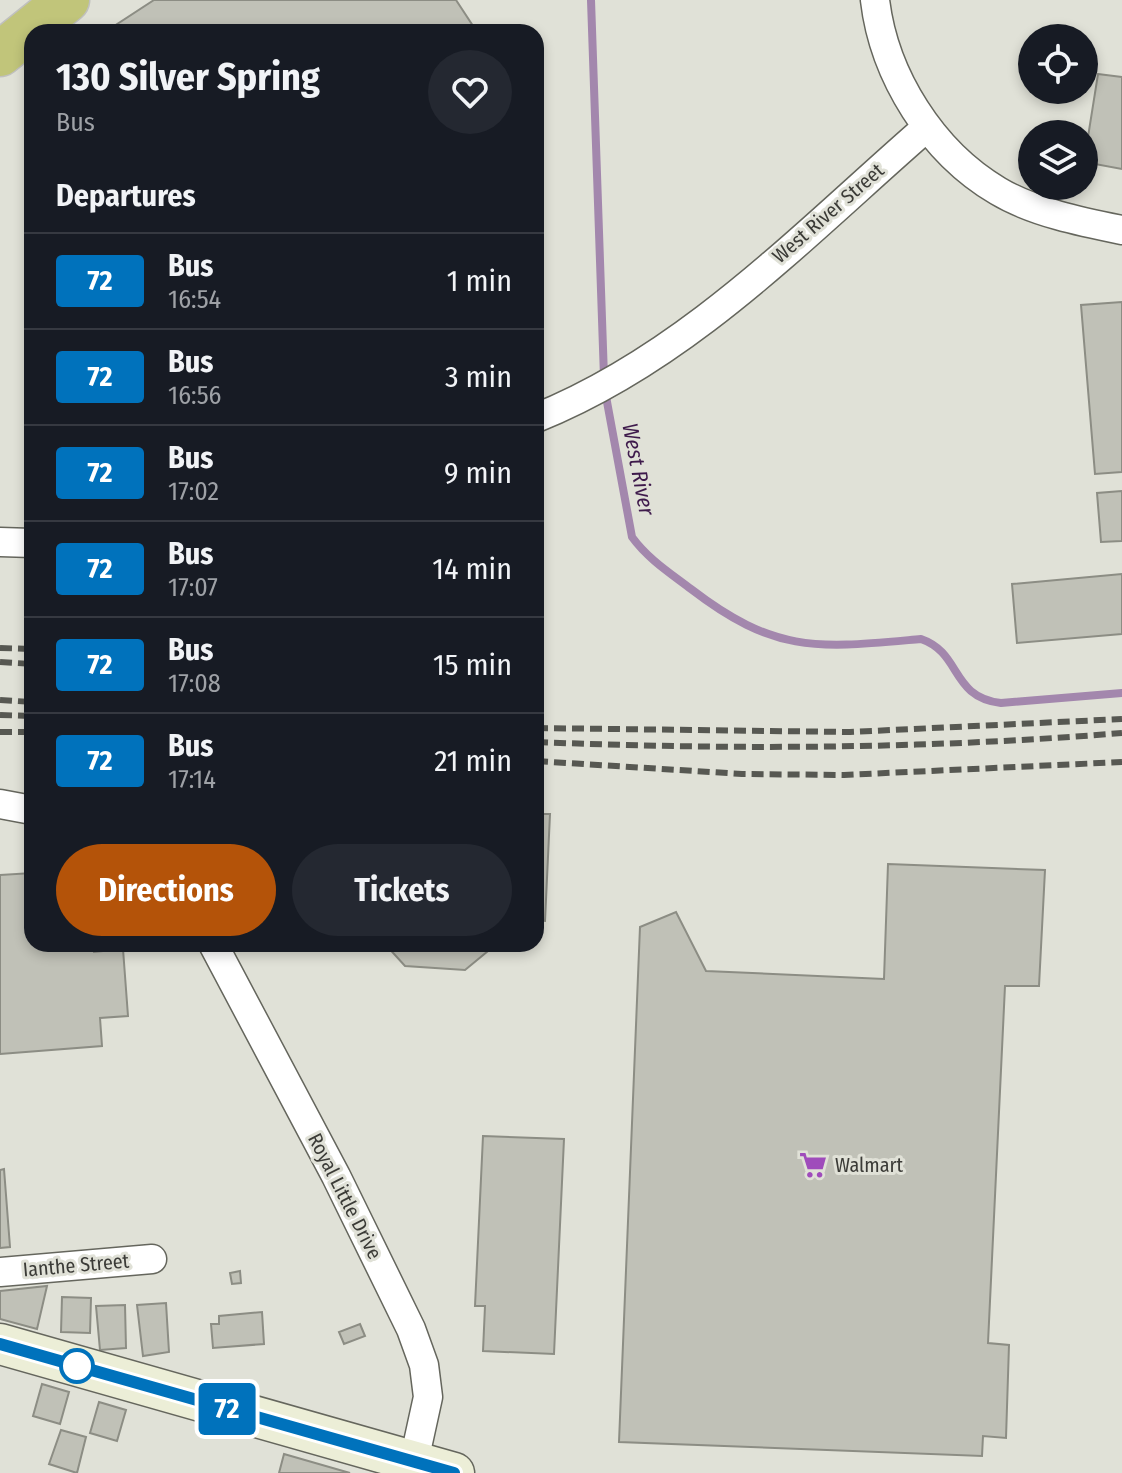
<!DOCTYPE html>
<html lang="en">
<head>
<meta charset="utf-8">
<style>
	:root { --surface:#171b24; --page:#242831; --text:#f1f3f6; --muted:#9ea1a6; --line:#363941; --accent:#b45309 }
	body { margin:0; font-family:"Fira Sans Condensed",sans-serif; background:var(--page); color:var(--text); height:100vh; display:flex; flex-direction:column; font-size:30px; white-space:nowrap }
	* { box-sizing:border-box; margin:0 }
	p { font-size:26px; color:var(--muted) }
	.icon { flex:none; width:44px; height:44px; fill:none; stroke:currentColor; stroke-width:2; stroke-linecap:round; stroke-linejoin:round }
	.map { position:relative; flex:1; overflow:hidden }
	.panel { position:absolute; left:24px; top:24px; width:520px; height:928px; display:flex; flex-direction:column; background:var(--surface); border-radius:24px; box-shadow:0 4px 12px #0003 }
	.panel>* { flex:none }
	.badge { padding:0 16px; border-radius:6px; font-size:28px; line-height:52px }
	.controls { position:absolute; left:1018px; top:24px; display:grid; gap:16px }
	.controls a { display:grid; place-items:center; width:80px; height:80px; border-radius:50%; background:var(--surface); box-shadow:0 4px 12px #0003; font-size:40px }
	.map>.badge { position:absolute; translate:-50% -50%; box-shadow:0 0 0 4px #fff }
	h2 { padding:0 32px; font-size:30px; line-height:72px }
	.round { display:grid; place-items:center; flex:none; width:84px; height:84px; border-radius:42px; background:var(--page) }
	.overview { display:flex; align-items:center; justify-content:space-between; height:136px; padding:0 32px }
	h1 { font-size:38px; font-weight:700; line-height:60px }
	.primary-button { display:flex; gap:16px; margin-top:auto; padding:16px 32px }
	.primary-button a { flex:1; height:92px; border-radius:48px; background:var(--accent); color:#fff; font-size:32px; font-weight:700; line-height:92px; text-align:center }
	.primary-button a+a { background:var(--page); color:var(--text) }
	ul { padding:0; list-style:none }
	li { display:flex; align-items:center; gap:24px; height:96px; padding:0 32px; border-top:2px solid var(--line) }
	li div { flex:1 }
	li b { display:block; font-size:30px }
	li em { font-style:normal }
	li .badge { min-width:88px; font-weight:700; text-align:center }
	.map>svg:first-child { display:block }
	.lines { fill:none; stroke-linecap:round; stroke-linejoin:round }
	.stream { stroke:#a387ad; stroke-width:8 }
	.building { fill:#c0c1b7; stroke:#8c8d84; stroke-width:2 }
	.street-casing { stroke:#65665d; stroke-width:31 }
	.secondary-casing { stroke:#65665d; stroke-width:43 }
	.highway-casing { stroke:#c0c0bf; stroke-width:47 }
	.street { stroke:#fff; stroke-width:28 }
	.secondary { stroke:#eceed7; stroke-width:40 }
	.highway { stroke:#c1c57a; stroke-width:44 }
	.rail { stroke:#575852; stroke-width:6; stroke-dasharray:12 6; stroke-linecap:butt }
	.line-casing { stroke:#fff; stroke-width:18 }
	.line { stroke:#0072bc; stroke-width:12 }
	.stop-dot { fill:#fff; stroke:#0072bc; stroke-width:4 }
	.labels { text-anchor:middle; stroke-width:6; stroke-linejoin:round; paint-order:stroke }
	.street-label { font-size:20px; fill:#3b3b37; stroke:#e0e1d7 }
	.poi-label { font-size:20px; fill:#3b3b37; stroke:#e0e1d7; text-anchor:start }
	.water-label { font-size:22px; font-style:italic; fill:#3e1a4b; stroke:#e0e1d7 }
</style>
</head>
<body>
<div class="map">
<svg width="1122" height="1473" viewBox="0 0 1122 1473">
	<rect width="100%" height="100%" fill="#e0e1d7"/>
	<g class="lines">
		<!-- stream -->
		<path class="stream" d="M 591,0 L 604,377
			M 605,391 L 632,537 C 648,559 670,573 691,589 C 777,655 819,648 921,639 C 962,653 950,697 1001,703 L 1122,693"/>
	</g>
	<!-- building -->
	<path class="building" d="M 154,0 L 456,0 L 477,32 L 105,32 Z
		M 1098,74 L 1122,77 L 1122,169 L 1084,162 Z
		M 1122,302 L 1122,472 L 1095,474 L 1081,305 Z
		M 1122,491 L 1122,541 L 1101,542 L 1097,493 Z
		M 1122,574 L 1122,634 L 1017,643 L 1012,584 Z
		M 536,814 L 550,814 L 545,921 L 536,920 Z
		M 888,864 L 1045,870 L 1039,986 L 1005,986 L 988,1343 L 1009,1345 L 1006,1438 L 983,1436 L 982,1456 L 619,1442 L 640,927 L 676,912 L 706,971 L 884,979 Z
		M 32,873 L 32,944 L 93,944 L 94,952 L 123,949 L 128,1016 L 100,1018 L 102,1046 L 0,1054 L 0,875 Z
		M 385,944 L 488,944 L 488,951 L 465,970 L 405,966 Z
		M 483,1136 L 564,1139 L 554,1354 L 483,1351 L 485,1306 L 475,1306 Z
		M 4,1169 L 10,1247 L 0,1248 L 0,1170 Z
		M 240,1271 L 241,1283 L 232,1284 L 230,1273 Z
		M 47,1286 L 37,1329 L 0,1319 L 0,1291 Z
		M 62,1297 L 91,1298 L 90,1333 L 61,1332 Z
		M 166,1303 L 169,1352 L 143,1356 L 137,1305 Z
		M 125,1305 L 126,1348 L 100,1350 L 96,1306 Z
		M 262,1312 L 264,1344 L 213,1348 L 211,1324 L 219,1324 L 219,1316 Z
		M 360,1324 L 365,1336 L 344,1344 L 339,1332 Z
		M 42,1384 L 69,1392 L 60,1424 L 33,1416 Z
		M 99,1402 L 126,1410 L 117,1441 L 90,1433 Z
		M 61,1430 L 86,1437 L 77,1473 L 49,1464 Z
		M 284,1454 L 350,1473 L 279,1473 Z"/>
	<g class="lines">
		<!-- street casing -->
		<g class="street-casing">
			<path id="street" d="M 875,0 C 884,76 932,152 998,191 C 1033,212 1082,222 1122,230
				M 536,418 C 688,357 805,233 927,127
				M 0,542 L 32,543
				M 0,804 L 32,810
				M 213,944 L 336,1176 L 411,1329 L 424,1365 L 428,1397 L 414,1461
				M 0,1272 L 152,1259"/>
		</g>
		<!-- secondary casing -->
		<g class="secondary-casing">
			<path id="secondary" d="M 0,1344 L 454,1473"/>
		</g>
		<!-- highway casing -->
		<g class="highway-casing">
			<path id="highway" d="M 0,54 L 67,0"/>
		</g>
		<!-- street -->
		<use href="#street" class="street"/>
		<!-- secondary -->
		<use href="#secondary" class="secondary"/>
		<!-- highway -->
		<use href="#highway" class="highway"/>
		<!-- rail -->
		<path class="rail" d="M 0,648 L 32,649
			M 0,662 L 32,664
			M 0,700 L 32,702
			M 0,715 L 32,716
			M 536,728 L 850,732 L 1122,719
			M 0,732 L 32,732
			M 536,742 C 732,750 927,749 1122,733
			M 536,761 L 742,774 L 844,775 L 1122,762"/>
	</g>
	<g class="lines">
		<!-- line casing -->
		<g class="line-casing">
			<path id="line" d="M 0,1344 L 454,1473"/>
		</g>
		<!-- line -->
		<use href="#line" class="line"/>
	</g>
	<!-- icons -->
	<defs>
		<g id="supermarket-bare" transform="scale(2.16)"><path d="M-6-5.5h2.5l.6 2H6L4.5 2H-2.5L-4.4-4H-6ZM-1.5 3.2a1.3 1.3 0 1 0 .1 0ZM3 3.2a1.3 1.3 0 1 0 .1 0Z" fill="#9f4cbb" stroke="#e0e1d7" stroke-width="2.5" paint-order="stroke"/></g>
	</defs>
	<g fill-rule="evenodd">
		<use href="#supermarket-bare" x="813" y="1165"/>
	</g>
	<!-- markers -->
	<circle class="stop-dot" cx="77" cy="1366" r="16"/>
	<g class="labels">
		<!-- street labels -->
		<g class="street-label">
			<text transform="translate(828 213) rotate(-41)" y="7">West River Street</text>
			<text transform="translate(345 1196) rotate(63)" y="7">Royal Little Drive</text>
			<text transform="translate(76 1265) rotate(-5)" y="7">Ianthe Street</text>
		</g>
		<!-- poi labels -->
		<g class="poi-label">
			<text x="835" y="1172">Walmart</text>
		</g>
		<!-- water labels -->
		<g class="water-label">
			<text transform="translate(639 469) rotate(79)" y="8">West River</text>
		</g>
	</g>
</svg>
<div class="controls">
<a><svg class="icon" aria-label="locate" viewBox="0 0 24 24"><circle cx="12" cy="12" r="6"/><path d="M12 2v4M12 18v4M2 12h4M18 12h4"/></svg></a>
<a><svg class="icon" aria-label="layers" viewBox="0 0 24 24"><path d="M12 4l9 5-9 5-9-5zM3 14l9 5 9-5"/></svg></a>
</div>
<b class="badge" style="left:227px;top:1409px;background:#0072bc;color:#fff">72</b>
<section class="panel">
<div class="overview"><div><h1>130 Silver Spring</h1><p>Bus</p></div><a class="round"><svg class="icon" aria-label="heart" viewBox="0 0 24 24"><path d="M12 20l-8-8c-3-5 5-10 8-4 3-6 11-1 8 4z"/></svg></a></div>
<h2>Departures</h2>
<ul>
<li><span class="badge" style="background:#0072bc;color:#fff">72</span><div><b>Bus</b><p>16:54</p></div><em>1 min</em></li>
<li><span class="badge" style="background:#0072bc;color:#fff">72</span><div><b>Bus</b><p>16:56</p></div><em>3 min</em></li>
<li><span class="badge" style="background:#0072bc;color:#fff">72</span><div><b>Bus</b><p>17:02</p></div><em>9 min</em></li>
<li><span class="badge" style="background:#0072bc;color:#fff">72</span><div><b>Bus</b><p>17:07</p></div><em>14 min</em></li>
<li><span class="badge" style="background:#0072bc;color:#fff">72</span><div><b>Bus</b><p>17:08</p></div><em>15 min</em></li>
<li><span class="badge" style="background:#0072bc;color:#fff">72</span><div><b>Bus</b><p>17:14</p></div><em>21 min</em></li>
</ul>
<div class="primary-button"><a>Directions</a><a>Tickets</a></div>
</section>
</div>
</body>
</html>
